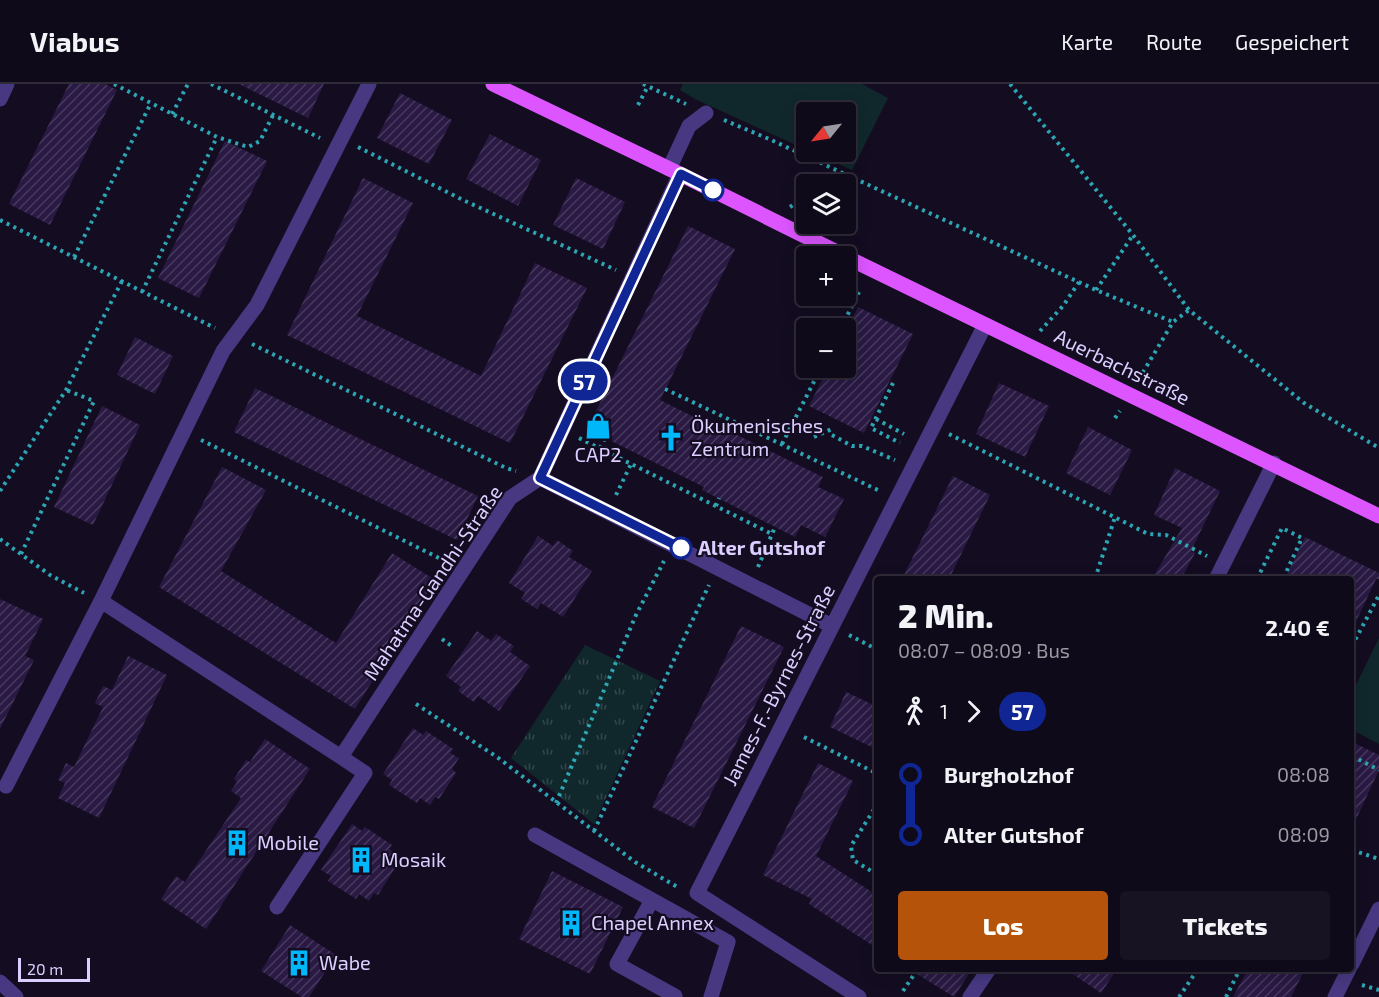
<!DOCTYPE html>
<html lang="de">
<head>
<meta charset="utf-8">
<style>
	:root { --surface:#0f0a1a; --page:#181323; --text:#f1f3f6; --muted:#9b9aa2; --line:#2f2b39; --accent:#b45309 }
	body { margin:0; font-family:"Exo 2",sans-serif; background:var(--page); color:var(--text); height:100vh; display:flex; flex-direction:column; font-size:22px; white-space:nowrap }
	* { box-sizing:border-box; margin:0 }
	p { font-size:20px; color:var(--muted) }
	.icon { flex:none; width:33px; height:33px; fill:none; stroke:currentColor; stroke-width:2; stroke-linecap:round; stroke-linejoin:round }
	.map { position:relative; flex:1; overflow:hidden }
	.sheet { position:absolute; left:874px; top:492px; width:480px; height:396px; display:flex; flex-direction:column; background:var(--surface); border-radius:6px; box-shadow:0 3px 15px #0003,0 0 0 2px var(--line) }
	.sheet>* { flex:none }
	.badge { padding:0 12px; border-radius:20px; font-size:21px; line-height:39px }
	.needle { width:39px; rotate:240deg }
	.fabs { position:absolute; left:796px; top:18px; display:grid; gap:12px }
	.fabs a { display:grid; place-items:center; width:60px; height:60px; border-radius:6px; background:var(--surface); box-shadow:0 3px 15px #0003,0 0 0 2px var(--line); font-size:30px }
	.scale { position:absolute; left:18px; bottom:15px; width:72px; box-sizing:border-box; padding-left:6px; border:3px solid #dcceff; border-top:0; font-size:16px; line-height:21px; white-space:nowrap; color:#dcceff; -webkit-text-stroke:4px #140d22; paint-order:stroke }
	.map>.badge { position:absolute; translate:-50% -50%; box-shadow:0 0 0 3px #fff }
	.legs { display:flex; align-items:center; gap:9px; height:66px; padding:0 24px; font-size:20px }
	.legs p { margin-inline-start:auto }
	.overview { display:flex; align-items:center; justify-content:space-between; height:102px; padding:0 24px }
	h1 { font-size:33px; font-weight:800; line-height:45px }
	.cta { display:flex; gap:12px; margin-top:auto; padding:12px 24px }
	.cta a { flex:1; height:69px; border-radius:6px; background:var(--accent); color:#fff; font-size:24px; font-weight:800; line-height:69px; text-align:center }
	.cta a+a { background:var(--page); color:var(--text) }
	ul { padding:0 24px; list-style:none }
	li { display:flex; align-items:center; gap:21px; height:60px; font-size:22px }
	li i { display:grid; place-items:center; width:9px; height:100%; margin:0 8px; background:currentColor }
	li i::after { content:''; width:15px; height:15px; margin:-8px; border:4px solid; border-radius:50%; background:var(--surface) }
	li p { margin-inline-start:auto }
	li:first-child i { background:linear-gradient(#0000 50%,currentColor 0) }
	li:last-child i { background:linear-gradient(currentColor 50%,#0000 0) }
	header { display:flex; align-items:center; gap:36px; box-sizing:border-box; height:84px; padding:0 30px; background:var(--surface); border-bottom:2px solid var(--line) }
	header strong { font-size:28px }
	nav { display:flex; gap:33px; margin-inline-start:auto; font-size:21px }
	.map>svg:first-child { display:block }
	.park { fill:url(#park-tufts) }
	.garden { fill:#10282c }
	.building { fill:url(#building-hatch) }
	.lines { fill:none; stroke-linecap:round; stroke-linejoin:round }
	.path { stroke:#2da6b4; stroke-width:4; stroke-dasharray:3 4.5; stroke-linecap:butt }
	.minor { stroke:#473881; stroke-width:15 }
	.major { stroke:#dc55ff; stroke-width:15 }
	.line-1-casing { stroke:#fff; stroke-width:14 }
	.line-1 { stroke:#102694; stroke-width:9 }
	.stop-1-dot { fill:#fff; stroke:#102694; stroke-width:3 }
	.labels { text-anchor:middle; stroke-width:4.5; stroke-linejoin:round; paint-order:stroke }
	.street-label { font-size:20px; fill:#dcceff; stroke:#140d22 }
	.poi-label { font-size:20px; fill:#dcceff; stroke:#140d22; text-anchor:start }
	.stop-label { font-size:20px; font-weight:bold; fill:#dcceff; stroke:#140d22; text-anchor:start }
</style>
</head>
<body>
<header>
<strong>Viabus</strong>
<nav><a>Karte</a><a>Route</a><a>Gespeichert</a></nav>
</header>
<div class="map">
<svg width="1379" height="913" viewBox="0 0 1379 913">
	<defs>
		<pattern id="park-tufts" width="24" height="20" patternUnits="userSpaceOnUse" patternTransform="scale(1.5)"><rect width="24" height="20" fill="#10282c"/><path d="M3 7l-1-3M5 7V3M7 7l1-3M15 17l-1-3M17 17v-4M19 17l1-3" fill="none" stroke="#32464c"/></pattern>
		<pattern id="building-hatch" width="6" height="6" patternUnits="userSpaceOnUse" patternTransform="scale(1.5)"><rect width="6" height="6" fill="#291943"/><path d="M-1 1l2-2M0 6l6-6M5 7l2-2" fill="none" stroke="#47395f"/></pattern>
	</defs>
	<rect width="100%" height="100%" fill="#140d22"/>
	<!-- park -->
	<path class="park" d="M 585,561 L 660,597 L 594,740 L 511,674 Z"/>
	<!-- garden -->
	<path class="garden" d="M 683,0 L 862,0 L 888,14 L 852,86 L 811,68 L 846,68 L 846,28 L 807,28 L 807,66 L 695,15 L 680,6 Z
		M 1379,554 L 1379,660 L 1352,646 L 1352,609 Z"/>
	<!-- building -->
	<path class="building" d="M 69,0 L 105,0 L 117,6 L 50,141 L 9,120 Z
		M 239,0 L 324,0 L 308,34 Z
		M 400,9 L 452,36 L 429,80 L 377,54 Z
		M 490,50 L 541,76 L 518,122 L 466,95 Z
		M 225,57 L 267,77 L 199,214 L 158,194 Z
		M 363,94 L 413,119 L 357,232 L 481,292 L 535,179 L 587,204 L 510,359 L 287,251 Z
		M 576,94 L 625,118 L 603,165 L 553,141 Z
		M 688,142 L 735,165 L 660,316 L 730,351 L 731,348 L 823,393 L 818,403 L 844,415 L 825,453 L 801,441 L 795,453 L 702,406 L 704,403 L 587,345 Z
		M 858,223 L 913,250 L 864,349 L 809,322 L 828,284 L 846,284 L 846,247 Z
		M 135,253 L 173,272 L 155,310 L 117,291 Z
		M 999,299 L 1049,322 L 1025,373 L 976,350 Z
		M 255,304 L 478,412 L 457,456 L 234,348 Z
		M 102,322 L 140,341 L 93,441 L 54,423 Z
		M 1088,343 L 1132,366 L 1110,411 L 1066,389 Z
		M 222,383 L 266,406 L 221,487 L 336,559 L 392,469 L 435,496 L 355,625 L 159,503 Z
		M 1175,384 L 1220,407 L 1191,467 L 1195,469 L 1181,495 L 1152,495 L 1182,444 L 1154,431 Z
		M 953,392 L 990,411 L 949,495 L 902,495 Z
		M 538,452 L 553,462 L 557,456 L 573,467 L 569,473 L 592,487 L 563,533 L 541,519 L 537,525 L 521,515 L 525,509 L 509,499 Z
		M 1305,453 L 1379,489 L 1379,495 L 1376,495 L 1352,546 L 1352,495 L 1285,495 Z
		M 0,515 L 43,535 L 25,572 L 34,576 L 0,645 Z
		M 741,542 L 784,563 L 694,744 L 652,723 Z
		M 477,547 L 491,557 L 496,550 L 514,562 L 510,568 L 530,582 L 499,627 L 478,612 L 474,618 L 458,607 L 461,603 L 446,592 Z
		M 128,572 L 167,591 L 99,734 L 58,714 L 65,699 L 58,696 L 66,679 L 74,683 L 103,623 L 95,619 L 103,602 L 112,606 Z
		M 846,608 L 878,623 L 878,666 L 830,643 Z
		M 413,644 L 423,651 L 426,647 L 453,665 L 450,669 L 459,674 L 452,685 L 456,689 L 439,715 L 435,713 L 430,721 L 420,714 L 417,719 L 389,701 L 392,696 L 383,690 Z
		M 265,655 L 310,685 L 206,845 L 161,815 L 176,792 L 185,798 L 241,714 L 231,707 L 237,698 L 234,695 L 246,676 L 250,678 Z
		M 1352,658 L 1379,671 L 1379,686 L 1352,744 Z
		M 818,679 L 853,697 L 816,772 L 878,812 L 878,865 L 809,820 L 812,815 L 763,791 Z
		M 352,740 L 362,747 L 365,743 L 392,761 L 389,765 L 398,770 L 391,781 L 395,784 L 378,811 L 374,809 L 369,817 L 359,810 L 356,815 L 328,797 L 331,792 L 321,786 Z
		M 552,787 L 623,823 L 590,890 L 519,855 Z
		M 290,841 L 336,871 L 309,913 L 302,913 L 261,887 Z
		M 909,885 L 972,885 L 954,913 Z
		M 1065,885 L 1117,885 L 1101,909 Z
		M 1248,885 L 1305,885 L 1291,913 L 1233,913 Z"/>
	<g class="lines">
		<!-- path -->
		<path class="path" d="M 114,0 L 217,53 L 248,63 L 260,57 L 273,31
			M 211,0 L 320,54
			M 643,0 L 686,20
			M 1010,0 L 1133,151 L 1189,226 L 1304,319 L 1379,364
			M 638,21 L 648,2
			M 172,30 L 188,0
			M 724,36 L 769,55 L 1096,206 L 1173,238
			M 358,63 L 463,116 L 616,186
			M 822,100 L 840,87
			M 790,123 L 807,111
			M 0,136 L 215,244
			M 74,173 L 151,19
			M 1096,206 L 1133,151
			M 142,208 L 217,53
			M 841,244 L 859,208
			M 1040,247 L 1063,222 L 1079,198
			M 252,260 L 506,384 L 516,387
			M 1139,295 L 1173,238 L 1189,226
			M 893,299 L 871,344 L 900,359
			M 665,305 L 880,407
			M 1115,334 L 1120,327
			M 876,335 L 904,350
			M 949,350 L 1148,450 L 1166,451 L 1207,472
			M 832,351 L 852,362 L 862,362 L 895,376
			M 814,353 L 834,344
			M 579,354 L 772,450
			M 201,356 L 447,478
			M 782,360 L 821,284
			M 600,364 L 605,354
			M 0,407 L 66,306 L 122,197
			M 616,411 L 631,380
			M 716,422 L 719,414
			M 0,455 L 50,491 L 84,509
			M 21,470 L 94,317 L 66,306
			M 758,483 L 775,443
			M 1096,492 L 1101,495
			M 1095,495 L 1115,433
			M 1257,495 L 1282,444 L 1302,454 L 1283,495
			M 849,551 L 878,566
			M 442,555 L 453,563
			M 1352,562 L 1379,511
			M 416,620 L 497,673 L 635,778 L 679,804
			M 804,653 L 878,690
			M 1352,672 L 1379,686
			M 556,719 L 636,531 L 664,477
			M 878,719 L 851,762 L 853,776 L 878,791
			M 594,747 L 709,501
			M 1352,766 L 1379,775
			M 1362,901 L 1379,906
			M 903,907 L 915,889
			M 1179,913 L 1198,885
			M 1226,913 L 1240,885"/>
		<!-- minor -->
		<path class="minor" d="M 0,15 L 7,0
			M 669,85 L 689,42 L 706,29
			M 540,394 L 832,542
			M 1216,495 L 1274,379
			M 341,673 L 101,517 L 223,267 L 257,221 L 369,0
			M 6,702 L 101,517
			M 535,751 L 728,858 L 711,913
			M 652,816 L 617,880 L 675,912
			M 277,823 L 365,689 L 341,673 L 510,414 L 540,394 L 680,90
			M 1352,880 L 1379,825
			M 0,898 L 16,913
			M 859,913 L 697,809 L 985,241
			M 970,913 L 989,885
			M 1335,913 L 1349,885"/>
		<!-- major -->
		<path class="major" d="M 493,0 L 680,90 L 845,172
			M 846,173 L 1379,432"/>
	</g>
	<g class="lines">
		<!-- line-1 casing -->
		<g class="line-1-casing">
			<path id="line-1" d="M 681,464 L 540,394 L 681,90 L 713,106"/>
		</g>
		<!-- line-1 -->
		<use href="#line-1" class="line-1"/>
	</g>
	<!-- icons -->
	<defs>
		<g id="shop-bare" transform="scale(2.07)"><path d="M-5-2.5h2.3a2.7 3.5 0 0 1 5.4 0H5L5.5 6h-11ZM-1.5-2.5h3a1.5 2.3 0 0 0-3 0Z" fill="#00b7f9" stroke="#140d22" stroke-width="2.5" paint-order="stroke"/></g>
		<g id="church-bare" transform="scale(2.07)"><path d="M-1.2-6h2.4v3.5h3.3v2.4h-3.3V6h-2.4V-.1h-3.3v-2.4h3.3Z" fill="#00b7f9" stroke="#140d22" stroke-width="2.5" paint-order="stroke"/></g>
		<g id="building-bare" transform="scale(2.07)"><path d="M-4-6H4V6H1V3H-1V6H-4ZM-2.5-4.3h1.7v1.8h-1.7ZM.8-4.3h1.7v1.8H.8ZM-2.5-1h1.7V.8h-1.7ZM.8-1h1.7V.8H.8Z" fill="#00b7f9" stroke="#140d22" stroke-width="2.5" paint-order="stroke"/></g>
	</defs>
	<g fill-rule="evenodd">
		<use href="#shop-bare" x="598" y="342"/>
		<use href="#church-bare" x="671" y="354"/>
		<use href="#building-bare" x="237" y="759"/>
		<use href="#building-bare" x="361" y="776"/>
		<use href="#building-bare" x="571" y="839"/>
		<use href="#building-bare" x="299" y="879"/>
	</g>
	<!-- markers -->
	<g class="stop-1-dot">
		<circle cx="713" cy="106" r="10"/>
		<circle cx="681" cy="464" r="10"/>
	</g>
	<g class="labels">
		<!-- street labels -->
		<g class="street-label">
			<text transform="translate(1122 283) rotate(26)" y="7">Auerbachstraße</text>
			<text transform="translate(433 499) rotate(-56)" y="7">Mahatma-Gandhi-Straße</text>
			<text transform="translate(779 601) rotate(-63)" y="7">James-F.-Byrnes-Straße</text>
		</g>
		<!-- poi labels -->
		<g class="poi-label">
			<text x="691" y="349">Ökumenisches<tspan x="691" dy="23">Zentrum</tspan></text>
			<text x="598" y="378" text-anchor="middle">CAP2</text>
			<text x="257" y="766">Mobile</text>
			<text x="381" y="783">Mosaik</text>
			<text x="591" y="846">Chapel Annex</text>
			<text x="319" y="886">Wabe</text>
		</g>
		<!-- stop labels -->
		<g class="stop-label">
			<text x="698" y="471">Alter Gutshof</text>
		</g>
	</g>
</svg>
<div class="fabs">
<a><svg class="needle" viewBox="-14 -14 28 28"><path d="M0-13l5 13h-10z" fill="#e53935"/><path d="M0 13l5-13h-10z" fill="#9b9aa2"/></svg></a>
<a><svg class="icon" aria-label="layers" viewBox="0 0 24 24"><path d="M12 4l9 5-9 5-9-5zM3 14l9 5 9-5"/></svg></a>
<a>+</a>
<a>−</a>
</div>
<div class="scale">20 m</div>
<b class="badge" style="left:584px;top:297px;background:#102694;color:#fff">57</b>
<section class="sheet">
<div class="overview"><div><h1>2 Min.</h1><p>08:07 – 08:09 · Bus</p></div><b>2.40 €</b></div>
<div class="legs"><svg class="icon" aria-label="walk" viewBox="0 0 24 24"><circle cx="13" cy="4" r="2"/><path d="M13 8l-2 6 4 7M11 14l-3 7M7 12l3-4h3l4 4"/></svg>1<svg class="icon" aria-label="forward" viewBox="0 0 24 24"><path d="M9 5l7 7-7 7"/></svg><b class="badge" style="background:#102694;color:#fff">57</b></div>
<ul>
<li><i style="color:#102694"></i><b>Burgholzhof</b><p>08:08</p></li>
<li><i style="color:#102694"></i><b>Alter Gutshof</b><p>08:09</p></li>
</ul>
<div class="cta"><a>Los</a><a>Tickets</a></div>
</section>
</div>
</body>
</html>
